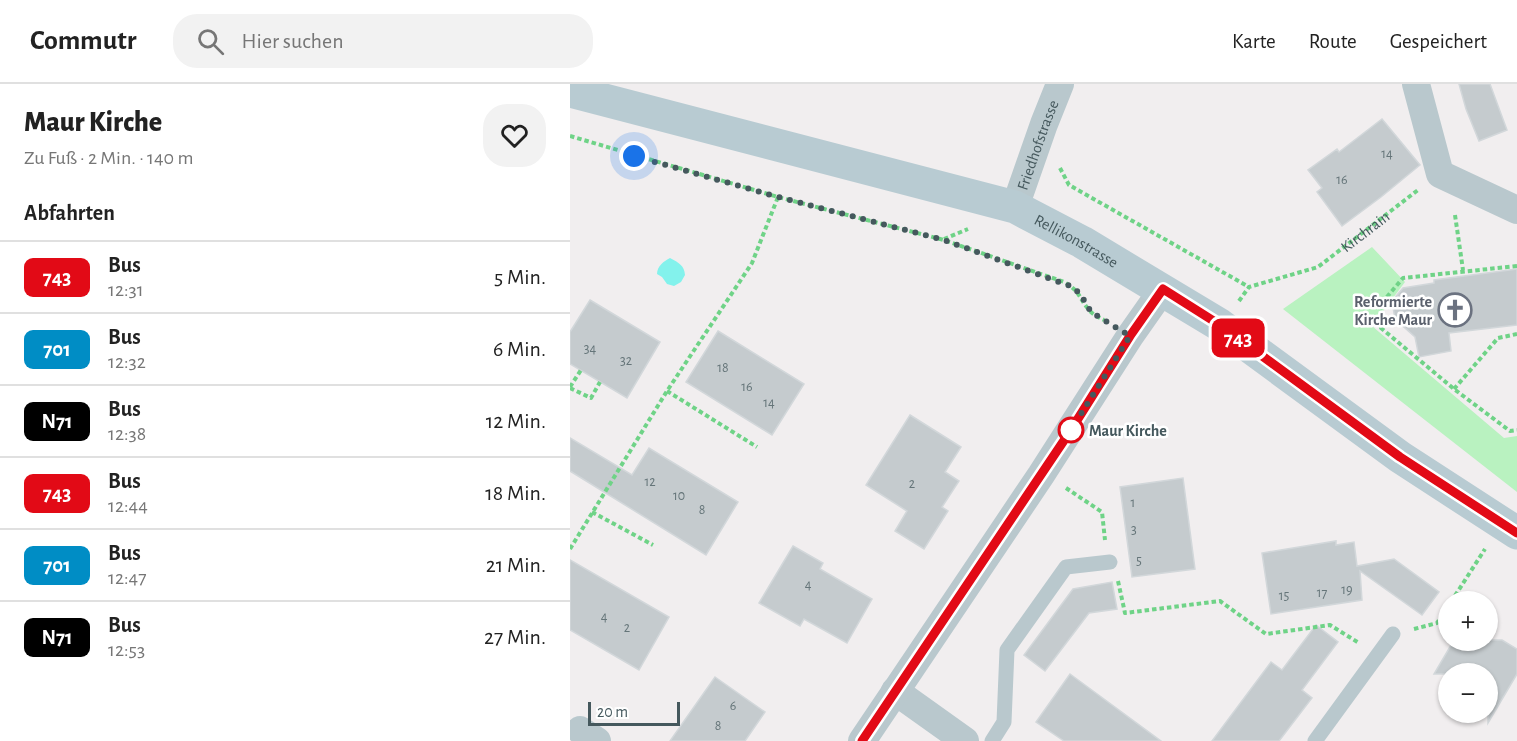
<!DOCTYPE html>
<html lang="de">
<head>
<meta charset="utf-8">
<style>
	:root { --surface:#fff; --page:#f2f2f2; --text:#222; --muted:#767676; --line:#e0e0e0 }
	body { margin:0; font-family:"Alegreya Sans",sans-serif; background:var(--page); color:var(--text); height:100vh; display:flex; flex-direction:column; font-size:22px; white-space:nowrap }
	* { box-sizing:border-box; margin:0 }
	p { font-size:20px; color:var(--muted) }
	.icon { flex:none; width:33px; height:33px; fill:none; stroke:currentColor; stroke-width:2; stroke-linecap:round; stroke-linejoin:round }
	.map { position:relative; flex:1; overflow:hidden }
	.details { display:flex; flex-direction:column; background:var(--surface); width:570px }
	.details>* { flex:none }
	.badge { padding:0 12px; border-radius:9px; font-size:21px; line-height:39px }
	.tools { position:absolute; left:868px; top:507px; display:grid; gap:12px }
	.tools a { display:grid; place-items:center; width:60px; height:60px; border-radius:50%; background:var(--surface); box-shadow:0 2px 4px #0004; font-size:30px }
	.scale { position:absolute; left:18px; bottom:15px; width:92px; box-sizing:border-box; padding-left:6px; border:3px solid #45585d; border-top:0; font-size:16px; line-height:21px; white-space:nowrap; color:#45585d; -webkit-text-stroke:4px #fff; paint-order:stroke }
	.you { position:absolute; width:30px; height:30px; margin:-15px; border:4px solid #fff; border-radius:50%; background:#1a73e8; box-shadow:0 0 0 9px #1a73e833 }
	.map>.badge { position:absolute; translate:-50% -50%; box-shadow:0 0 0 3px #fff }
	h2 { padding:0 24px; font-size:22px; line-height:54px }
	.round { display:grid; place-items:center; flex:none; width:63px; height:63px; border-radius:24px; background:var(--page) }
	.headline { display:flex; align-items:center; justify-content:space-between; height:102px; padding:0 24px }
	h1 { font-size:28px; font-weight:800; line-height:45px }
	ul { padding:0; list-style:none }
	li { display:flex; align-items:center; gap:18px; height:72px; padding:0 24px; border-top:2px solid var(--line) }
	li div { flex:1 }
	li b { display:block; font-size:22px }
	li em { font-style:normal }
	li .badge { min-width:66px; font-weight:700; text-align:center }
	header { display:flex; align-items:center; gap:36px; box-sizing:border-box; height:84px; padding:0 30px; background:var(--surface); border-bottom:2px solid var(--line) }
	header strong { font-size:28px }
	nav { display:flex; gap:33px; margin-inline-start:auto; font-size:21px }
	.search { width:420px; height:54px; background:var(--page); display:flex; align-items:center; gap:15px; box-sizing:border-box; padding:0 21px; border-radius:24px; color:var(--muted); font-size:22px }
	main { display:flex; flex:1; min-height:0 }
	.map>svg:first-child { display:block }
	.green { fill:#b9f2c0 }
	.water { fill:#83f2ec }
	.building { fill:#c5cbce; stroke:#d2d7da; stroke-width:1.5 }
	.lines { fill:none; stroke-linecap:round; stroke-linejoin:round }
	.path { stroke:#6fd387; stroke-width:4; stroke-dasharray:4.5 3; stroke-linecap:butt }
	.lane { stroke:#b9c8cd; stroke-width:15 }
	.street { stroke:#b9c8cd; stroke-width:28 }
	.secondary { stroke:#b8cbd2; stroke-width:33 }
	.line-casing { stroke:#fff; stroke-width:14 }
	.line { stroke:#e20a16; stroke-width:9 }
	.walk { stroke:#45585d; stroke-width:6; stroke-dasharray:0 10.8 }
	.stop-dot { fill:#fff; stroke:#e20a16; stroke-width:3 }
	.labels { text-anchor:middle; stroke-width:5; stroke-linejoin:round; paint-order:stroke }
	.number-label { font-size:14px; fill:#657579 }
	.street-label { font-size:16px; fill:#45585d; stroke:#fff }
	.worship-label { font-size:16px; font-weight:bold; fill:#5b616d; stroke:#fff; text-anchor:end }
	.stop-label { font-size:16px; font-weight:bold; fill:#45585d; stroke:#fff; text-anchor:start }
</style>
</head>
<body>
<header>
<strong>Commutr</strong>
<div class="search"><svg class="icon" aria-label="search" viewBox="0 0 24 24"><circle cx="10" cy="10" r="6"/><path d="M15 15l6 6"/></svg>Hier suchen</div>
<nav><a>Karte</a><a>Route</a><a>Gespeichert</a></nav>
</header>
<main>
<section class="details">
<div class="headline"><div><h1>Maur Kirche</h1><p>Zu Fuß · 2 Min. · 140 m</p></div><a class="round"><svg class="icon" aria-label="heart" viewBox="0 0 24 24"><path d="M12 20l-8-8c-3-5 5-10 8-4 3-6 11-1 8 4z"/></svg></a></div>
<h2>Abfahrten</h2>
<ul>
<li><span class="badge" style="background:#e20a16;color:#fff">743</span><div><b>Bus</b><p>12:31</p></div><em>5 Min.</em></li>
<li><span class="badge" style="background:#008dc5;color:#fff">701</span><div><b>Bus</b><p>12:32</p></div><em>6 Min.</em></li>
<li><span class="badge" style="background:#000;color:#fff">N71</span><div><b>Bus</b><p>12:38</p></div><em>12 Min.</em></li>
<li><span class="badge" style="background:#e20a16;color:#fff">743</span><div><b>Bus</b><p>12:44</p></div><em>18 Min.</em></li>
<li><span class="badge" style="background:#008dc5;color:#fff">701</span><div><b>Bus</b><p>12:47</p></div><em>21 Min.</em></li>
<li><span class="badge" style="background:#000;color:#fff">N71</span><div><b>Bus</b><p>12:53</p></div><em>27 Min.</em></li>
</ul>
</section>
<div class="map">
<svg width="947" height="657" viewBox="0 0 947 657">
	<rect width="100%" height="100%" fill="#f1eeef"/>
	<!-- green -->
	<path class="green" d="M 802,163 L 835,198 L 802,242 L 934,354 L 947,352 L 947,408 L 713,225 Z"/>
	<!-- water -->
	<path class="water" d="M 100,174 C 109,179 114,181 115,191 L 111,198 L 104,202 L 97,200 L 92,193 L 87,190 C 87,182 94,177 100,174 Z"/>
	<!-- building -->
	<path class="building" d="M 889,0 L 920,0 L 937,46 L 909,57 L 896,25 Z
		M 812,35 L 850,81 L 811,113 L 772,142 L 747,108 L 752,104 L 738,86 L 767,65 L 769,68 Z
		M 947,185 L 947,241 L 879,249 L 881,267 L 849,273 L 845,253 L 825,235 L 822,217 L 833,204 L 864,199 L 864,196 Z
		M 20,216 L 90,258 L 57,314 L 0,280 L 0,248 Z
		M 148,247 L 234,300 L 202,351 L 116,298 Z
		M 340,331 L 391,363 L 375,388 L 389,397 L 372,423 L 378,427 L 354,465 L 325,447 L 337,427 L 296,401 Z
		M 0,354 L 62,391 L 79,364 L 168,418 L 136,471 L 0,387 Z
		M 613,394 L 625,485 L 562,493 L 550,403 Z
		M 766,457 L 766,461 L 784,458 L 787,482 L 824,475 L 869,508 L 852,531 L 790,487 L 792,516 L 701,530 L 692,469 Z
		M 223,462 L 253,479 L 250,485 L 302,515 L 277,559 L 234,535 L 230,542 L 189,519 Z
		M 0,476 L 99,533 L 69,586 L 0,546 Z
		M 542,498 L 547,525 L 519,529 L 475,587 L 454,571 L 503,505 Z
		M 746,541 L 768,558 L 732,606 L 742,614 L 709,657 L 642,657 L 701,578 L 712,586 Z
		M 884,556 L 932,556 L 947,565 L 947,590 L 918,639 L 918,590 L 864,590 Z
		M 500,590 L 591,657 L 494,657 L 466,638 Z
		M 145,593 L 195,628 L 175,657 L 100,657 Z"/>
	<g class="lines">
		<!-- path -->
		<g class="path">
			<path d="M 0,52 L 208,113 L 374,156 L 494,198 C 512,208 509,216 521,228 C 524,231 530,234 534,236"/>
			<path d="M 490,84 L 499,101 L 679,203"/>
			<path d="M 885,131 L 893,186"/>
			<path d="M 374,155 L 398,145"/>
			<path d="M 947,182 L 833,194 L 810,221 L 811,244 L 884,305 L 940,347 L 947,346"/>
			<path id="s1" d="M 669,217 L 679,203 L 748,183 L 848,106"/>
			<path d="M 0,303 L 11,286"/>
			<path d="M 0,304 L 21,314 L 30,298"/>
			<path d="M 884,305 L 928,254 L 947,250"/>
			<path d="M 97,307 L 187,363"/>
			<path d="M 496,404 L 532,428 L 535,456"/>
			<path d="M 22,428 L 83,461"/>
			<path d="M 0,465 L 97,307 L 182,179 L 208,113"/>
			<path d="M 548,497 L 555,529 L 650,517 L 696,550 L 760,541 L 789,559"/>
			<path d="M 881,518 L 915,465"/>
			<path d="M 844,545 L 867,539 L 879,521"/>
		</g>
		<!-- lane -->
		<path class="lane" d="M 422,657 L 434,638 L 437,566 L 496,483 L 540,478
			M 745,657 L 823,550"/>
		<!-- street -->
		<g class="street">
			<path d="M 846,0 L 870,90 L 947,126"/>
			<path id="s2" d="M 445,123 L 474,40 L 490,0"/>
			<path d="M 325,607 L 395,657"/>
			<path d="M 10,646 L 27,657"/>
			<path d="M 292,657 L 471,391 L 560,252 L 593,205"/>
		</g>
		<!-- secondary -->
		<path class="secondary" id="s3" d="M 0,7 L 445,123 L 512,158 L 650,241 L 830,373 L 947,449"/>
	</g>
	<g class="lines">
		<!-- line casing -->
		<g class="line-casing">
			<path id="line" d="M 292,657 L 499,349 L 560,252 L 593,205 L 650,241 L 830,373 L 947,449"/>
		</g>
		<!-- line -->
		<use href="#line" class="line"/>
		<!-- walk -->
		<path class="walk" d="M 64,72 L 208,113 L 374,156 L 503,203 L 511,211 L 521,228 L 560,252 L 499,349 L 501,346"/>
	</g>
	<!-- icons -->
	<defs>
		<g id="church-ring" transform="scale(1.725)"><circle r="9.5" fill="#fff" stroke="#6b7280" stroke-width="1.5"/><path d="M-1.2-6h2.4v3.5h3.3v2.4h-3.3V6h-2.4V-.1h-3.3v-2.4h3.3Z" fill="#6b7280"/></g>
	</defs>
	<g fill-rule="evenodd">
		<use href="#church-ring" x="885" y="226"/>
	</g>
	<!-- markers -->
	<circle class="stop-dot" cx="501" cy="346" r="12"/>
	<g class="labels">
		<!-- number labels -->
		<g class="number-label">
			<text x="817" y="74">14</text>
			<text x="772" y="100">16</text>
			<text x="20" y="269">34</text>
			<text x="56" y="281">32</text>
			<text x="153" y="288">18</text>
			<text x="177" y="307">16</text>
			<text x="199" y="323">14</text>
			<text x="80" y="402">12</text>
			<text x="342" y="404">2</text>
			<text x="109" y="416">10</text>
			<text x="563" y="423">1</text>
			<text x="132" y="430">8</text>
			<text x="564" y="450">3</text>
			<text x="569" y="481">5</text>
			<text x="238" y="505">4</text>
			<text x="777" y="510">19</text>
			<text x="752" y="513">17</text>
			<text x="714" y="516">15</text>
			<text x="34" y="537">4</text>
			<text x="57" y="548">2</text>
			<text x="163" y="626">6</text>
			<text x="148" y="646">8</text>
		</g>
		<!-- street labels -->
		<g class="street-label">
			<text dy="6" stroke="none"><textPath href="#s2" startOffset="66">Friedhofstrasse</textPath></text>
			<text dy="6" stroke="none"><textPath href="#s1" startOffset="148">Kirchrain</textPath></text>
			<text dy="6" stroke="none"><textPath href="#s3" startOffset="530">Rellikonstrasse</textPath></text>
		</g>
		<!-- worship labels -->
		<g class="worship-label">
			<text x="862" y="223">Reformierte<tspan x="862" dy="18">Kirche Maur</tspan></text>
		</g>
		<!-- stop labels -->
		<g class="stop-label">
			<text x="519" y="352">Maur Kirche</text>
		</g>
	</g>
</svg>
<div class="tools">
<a>+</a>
<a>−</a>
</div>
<div class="scale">20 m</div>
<div class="you" style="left:64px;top:72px"></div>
<b class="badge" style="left:668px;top:254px;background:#e20a16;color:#fff">743</b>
</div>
</main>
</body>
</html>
